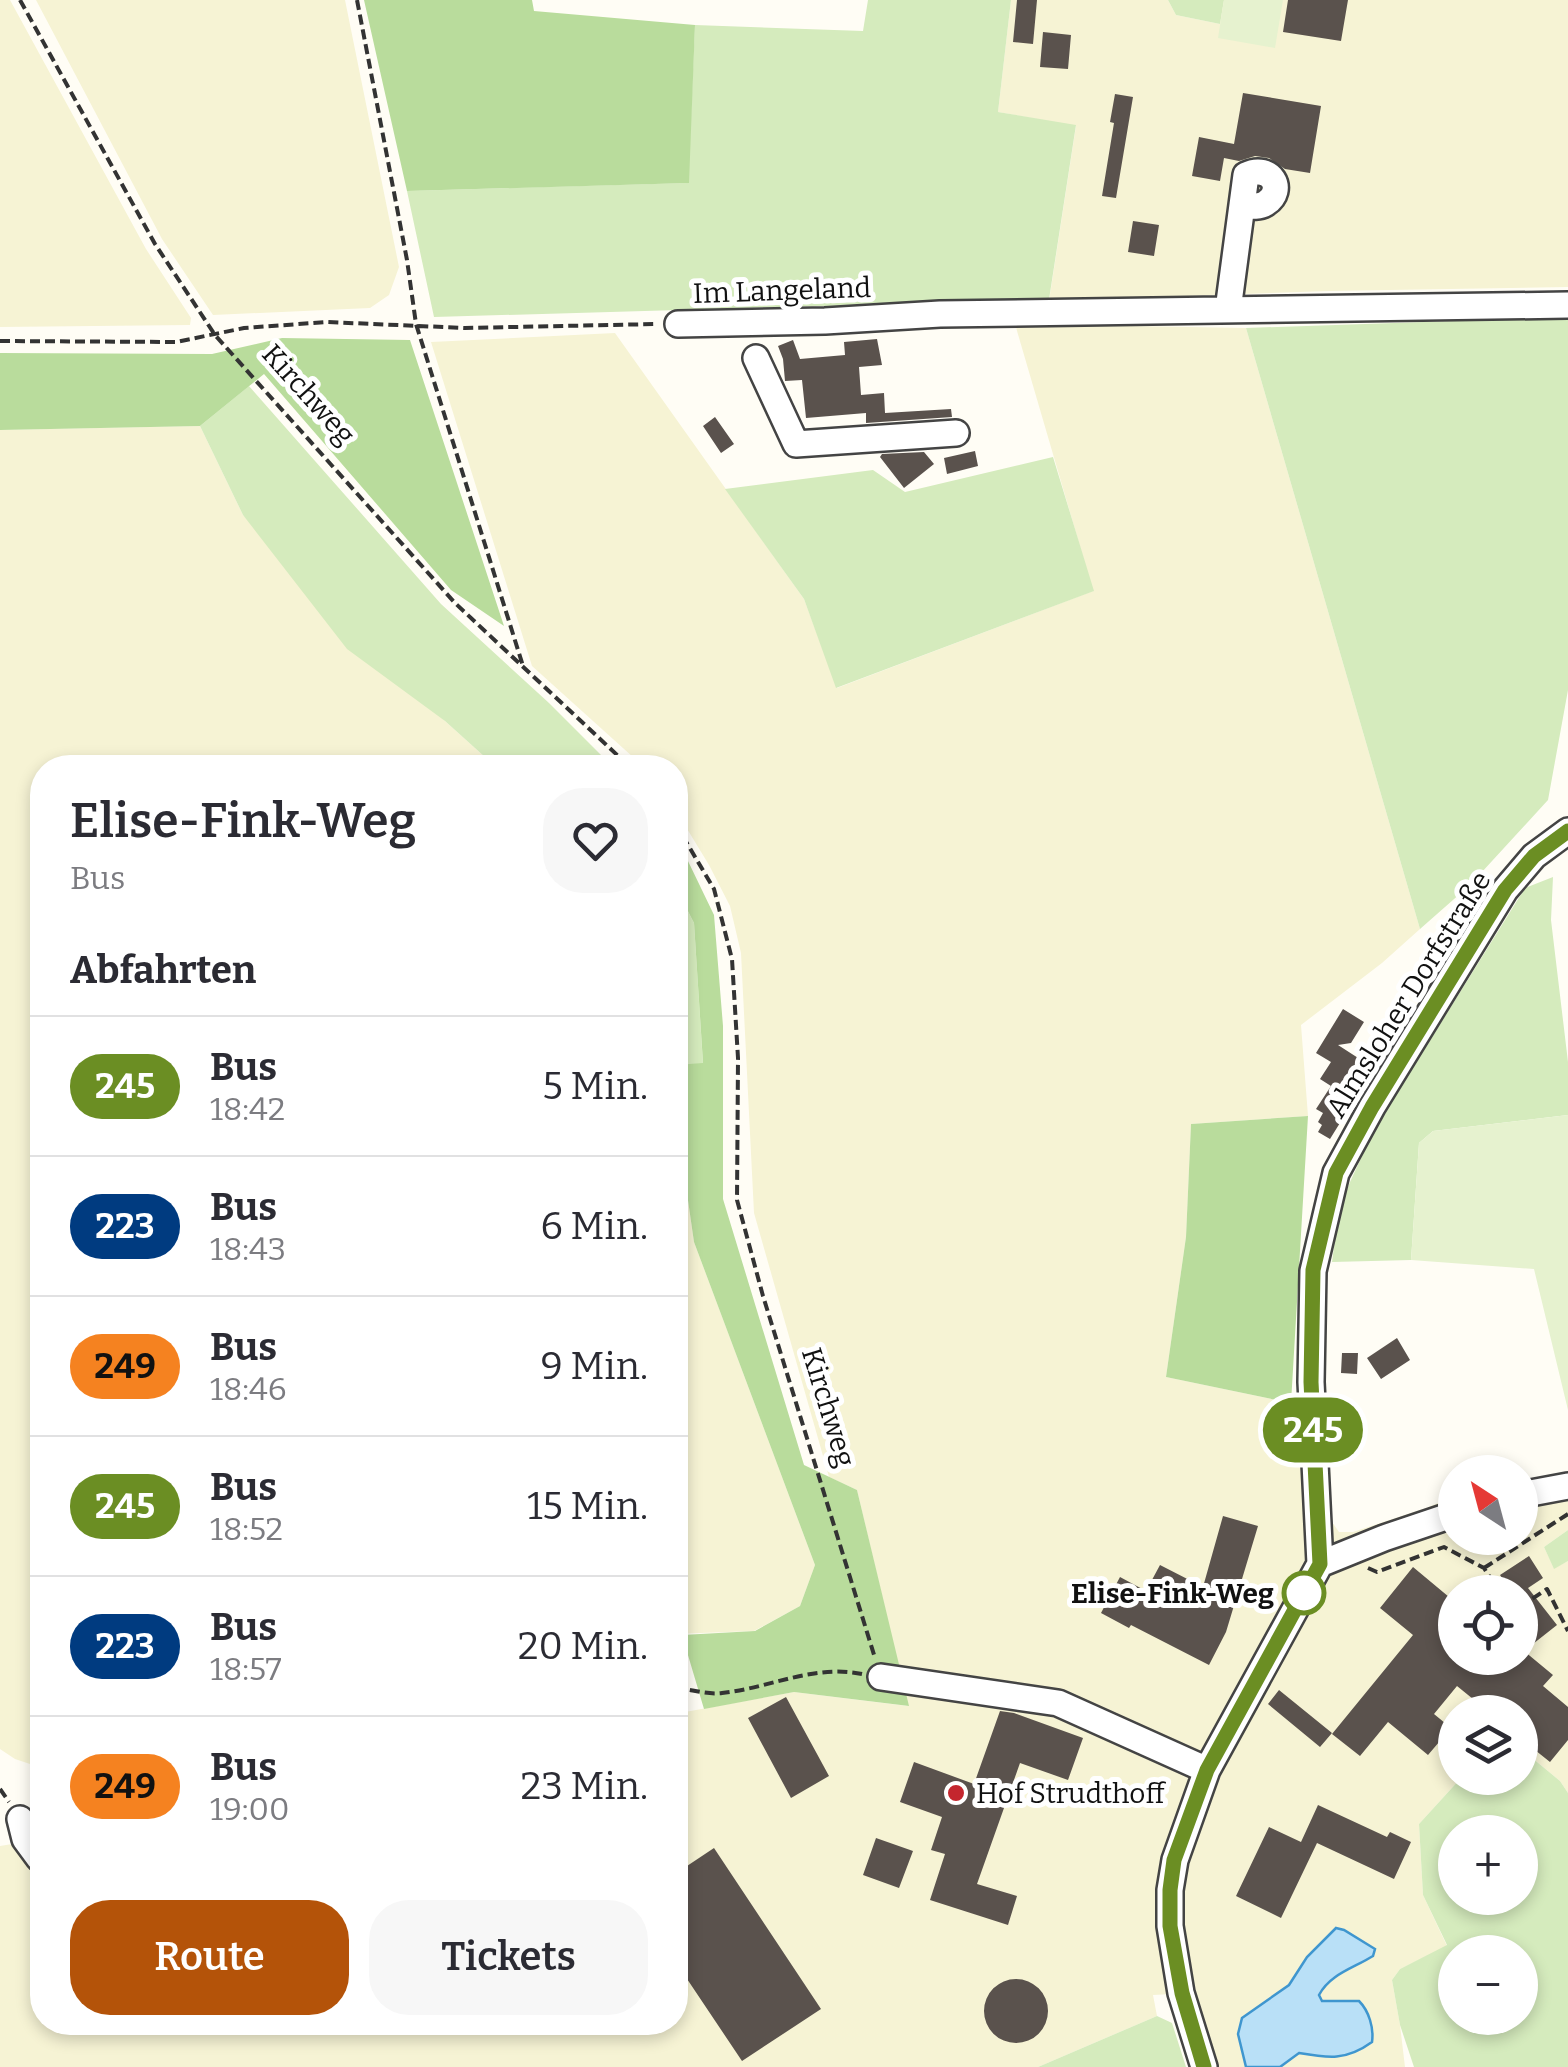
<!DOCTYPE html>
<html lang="de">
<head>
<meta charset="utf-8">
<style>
	:root { --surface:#fff; --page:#f7f7f7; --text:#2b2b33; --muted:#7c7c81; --line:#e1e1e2; --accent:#b45309 }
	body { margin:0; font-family:Bitter,serif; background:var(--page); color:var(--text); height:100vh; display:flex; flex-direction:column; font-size:38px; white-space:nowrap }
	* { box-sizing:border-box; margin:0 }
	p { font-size:32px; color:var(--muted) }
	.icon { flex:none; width:55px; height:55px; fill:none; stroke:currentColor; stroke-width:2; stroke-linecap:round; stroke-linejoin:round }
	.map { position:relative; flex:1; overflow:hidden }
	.sheet { position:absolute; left:30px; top:755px; width:658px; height:1280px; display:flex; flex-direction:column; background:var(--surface); border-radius:40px; box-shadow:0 5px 15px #0003 }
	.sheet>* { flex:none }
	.badge { padding:0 20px; border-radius:32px; font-size:35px; line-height:65px }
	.needle { width:65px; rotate:324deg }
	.buttons { position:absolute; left:1438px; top:1455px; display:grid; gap:20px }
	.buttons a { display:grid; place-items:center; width:100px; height:100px; border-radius:50%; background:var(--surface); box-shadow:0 5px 15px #0003; font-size:50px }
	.map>.badge { position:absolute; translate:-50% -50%; box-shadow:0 0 0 5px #fff }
	h2 { padding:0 40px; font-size:38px; line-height:90px }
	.round { display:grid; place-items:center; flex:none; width:105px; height:105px; border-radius:40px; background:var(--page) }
	.headline { display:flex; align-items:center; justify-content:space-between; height:170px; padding:0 40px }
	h1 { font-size:48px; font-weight:600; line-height:75px }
	.cta { display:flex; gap:20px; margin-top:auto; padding:20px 40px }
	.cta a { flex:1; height:115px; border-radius:40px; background:var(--accent); color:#fff; font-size:40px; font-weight:600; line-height:115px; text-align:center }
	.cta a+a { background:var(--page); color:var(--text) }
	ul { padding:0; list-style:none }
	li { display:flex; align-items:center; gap:30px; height:140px; padding:0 40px; border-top:2px solid var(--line) }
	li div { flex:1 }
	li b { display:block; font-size:38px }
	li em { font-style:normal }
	li .badge { min-width:110px; font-weight:700; text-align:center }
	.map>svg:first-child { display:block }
	.farmland { fill:#f6f3d4; fill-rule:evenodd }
	.green { fill:#d5ebbd; fill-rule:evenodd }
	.forest { fill:#b9dc9c }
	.pitch { fill:#e6f2cf }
	.water { fill:#b9e0f7; stroke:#3f96cf; stroke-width:2.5 }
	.building { fill:#5a524d }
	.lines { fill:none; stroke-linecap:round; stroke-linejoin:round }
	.minor-casing { stroke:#444; stroke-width:30 }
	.path { stroke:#333; stroke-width:4; stroke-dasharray:10 5; stroke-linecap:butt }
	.minor { stroke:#fff; stroke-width:25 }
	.line-casing { stroke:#fff; stroke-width:22 }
	.line { stroke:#6b8e23; stroke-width:15 }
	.stop-dot { fill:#fff; stroke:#6b8e23; stroke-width:5 }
	.poi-dot { fill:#c4262e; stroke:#fff; stroke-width:4 }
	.labels { text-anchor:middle; stroke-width:10; stroke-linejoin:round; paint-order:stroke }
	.street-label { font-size:28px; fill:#111; stroke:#fff }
	.stop-label { font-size:28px; font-weight:bold; fill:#111; stroke:#fff; text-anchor:end }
	.poi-label { font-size:28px; fill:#111; stroke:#fff; text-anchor:start }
</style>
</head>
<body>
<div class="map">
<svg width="1568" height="2067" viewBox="0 0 1568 2067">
	<rect width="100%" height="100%" fill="#fffdf5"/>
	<!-- farmland -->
	<path class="farmland" d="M 0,0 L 10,0 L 146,249 L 191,318 L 190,325 L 0,327 Z
		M 36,0 L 345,0 L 399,267 L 389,295 L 370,308 L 213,315 L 162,239 Z
		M 1011,0 L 1168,0 L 1176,15 L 1220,24 L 1224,0 L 1568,0 L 1568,287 L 1329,291 L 1049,301 L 1076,126 L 998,112 Z
		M 1015,324 L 1246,328 L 1420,929 L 1382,963 L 1301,1025 L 1308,1116 L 1191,1124 L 1186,1237 L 1166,1377 L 1291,1403 L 1328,1413 L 1332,1522 L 1339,1532 L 1353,1532 L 1426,1508 L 1455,1496 L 1455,1538 L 1520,1538 L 1520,1480 L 1568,1476 L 1568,1530 L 1544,1547 L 1554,1568 L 1568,1561 L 1568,1793 L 1560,1781 L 1520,1748 L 1520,1712 L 1455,1712 L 1455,1778 L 1461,1778 L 1419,1824 L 1423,1895 L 1447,1946 L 1400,1969 L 1392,1980 L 1400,2025 L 1405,2067 L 1219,2067 L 1192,1993 L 1153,1995 L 1157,2016 L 1038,2067 L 0,2067 L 0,1846 L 42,1839 L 42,2022 L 675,2022 L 675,1695 L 681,1695 L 685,1712 L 794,1692 L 908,1706 L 857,1490 L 829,1477 L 754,1213 L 741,953 L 730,906 L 709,865 L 675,809 L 675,768 L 644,767 L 532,666 L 431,342 L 615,333 L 804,599 L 837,688 L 1093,591 ZM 1455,1592 L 1520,1592 L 1520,1658 L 1455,1658 Z
		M 200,426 L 243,515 L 445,721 L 496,767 L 42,768 L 42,1768 L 15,1759 L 0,1749 L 0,430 Z
		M 675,1110 L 694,1242 L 815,1565 L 800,1606 L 754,1631 L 675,1634 Z"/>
	<!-- green -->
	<path class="green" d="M 868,0 L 1011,0 L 998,112 L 1076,125 L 1048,306 L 819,306 L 434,317 L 407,191 L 688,183 L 695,25 L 863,31 Z
		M 1168,0 L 1224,0 L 1220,24 L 1176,15 Z
		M 1568,317 L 1568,690 L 1548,800 L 1470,885 L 1420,929 L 1246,328 Z
		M 249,386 L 441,604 L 549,703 L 613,767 L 496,767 L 445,721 L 347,649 L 243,515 L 200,426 Z
		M 1053,457 L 1094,591 L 836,688 L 804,599 L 725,489 L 873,470 L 905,492 Z
		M 1553,877 L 1551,920 L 1568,1062 L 1568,1115 L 1433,1131 L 1419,1143 L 1411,1260 L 1332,1262 L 1339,1210 L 1350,1182 L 1374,1130 L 1525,888 Z
		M 675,886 L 694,923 L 703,1064 L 675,1065 Z
		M 1568,1530 L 1568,1561 L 1554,1569 L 1544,1547 Z
		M 1520,1748 L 1560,1781 L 1568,1793 L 1568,2067 L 1414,2067 L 1400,2025 L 1392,1980 L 1400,1969 L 1447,1945 L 1423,1895 L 1419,1824 L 1461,1778 L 1520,1778 ZM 1455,1832 L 1520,1832 L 1520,1898 L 1455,1898 ZM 1455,1952 L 1520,1952 L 1520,2018 L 1455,2018 Z
		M 1157,2016 L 1172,2023 L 1186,2067 L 1038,2067 Z"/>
	<!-- forest -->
	<path class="forest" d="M 364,0 L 532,0 L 534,11 L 695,25 L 689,183 L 407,191 Z
		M 282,338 L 410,340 L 504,626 L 451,590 L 264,374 L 200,426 L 0,430 L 0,353 L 212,354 Z
		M 675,841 L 687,859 L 714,915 L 723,1026 L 723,1199 L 804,1465 L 857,1490 L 909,1706 L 794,1692 L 704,1709 L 682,1635 L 755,1631 L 800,1606 L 815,1565 L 694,1242 L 675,1110 L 675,1065 L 703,1063 L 694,923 L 675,886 Z
		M 1308,1116 L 1291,1403 L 1166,1377 L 1186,1237 L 1191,1124 Z"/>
	<!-- pitch -->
	<path class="pitch" d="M 1224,0 L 1283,0 L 1275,48 L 1218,38 Z
		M 1568,1115 L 1568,1410 L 1534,1269 L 1411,1260 L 1419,1143 L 1433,1131 Z"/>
	<!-- water -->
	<path class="water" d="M 1336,1928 L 1344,1930 L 1375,1949 L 1373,1956 C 1354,1968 1330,1974 1319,1995 L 1322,2001 L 1359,2001 C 1369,2011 1374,2028 1372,2042 C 1346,2061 1328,2058 1299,2053 L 1280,2067 L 1246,2067 L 1238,2034 L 1242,2018 L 1289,1985 L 1307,1957 Z"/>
	<!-- building -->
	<path class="building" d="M 1017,0 L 1037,0 L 1033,44 L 1013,42 Z
		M 1288,0 L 1348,0 L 1341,41 L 1283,32 Z
		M 1043,32 L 1071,35 L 1068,69 L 1040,67 Z
		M 1243,93 L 1321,106 L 1310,173 L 1285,169 L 1269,158 L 1255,156 L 1239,161 L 1224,158 L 1220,181 L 1192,176 L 1199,137 L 1234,144 Z
		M 1115,94 L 1133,97 L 1116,198 L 1102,196 L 1114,123 L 1110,122 Z
		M 1133,221 L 1159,225 L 1154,256 L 1128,252 Z
		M 877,339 L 882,365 L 859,367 L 861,395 L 884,393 L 885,413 L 951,409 L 952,417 L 866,423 L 866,413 L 806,418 L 802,380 L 785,381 L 783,359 L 778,346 L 793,340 L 800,359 L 845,355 L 844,342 Z
		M 715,417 L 734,444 L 721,453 L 703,426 Z
		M 975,451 L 978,466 L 947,474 L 944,458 Z
		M 924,452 L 934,464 L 904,488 L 880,457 L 882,454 Z
		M 1343,1009 L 1364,1022 L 1351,1043 L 1338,1045 L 1369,1065 L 1338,1115 L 1343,1118 L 1330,1139 L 1318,1132 L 1322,1125 L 1318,1122 L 1323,1113 L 1316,1109 L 1331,1086 L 1320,1079 L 1331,1062 L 1316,1053 Z
		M 1397,1338 L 1410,1360 L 1381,1379 L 1367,1358 Z
		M 1342,1353 L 1358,1353 L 1357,1374 L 1341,1373 Z
		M 1223,1516 L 1258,1526 L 1226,1632 L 1209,1665 L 1131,1625 L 1129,1628 L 1101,1613 L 1120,1577 L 1146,1591 L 1160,1565 L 1203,1587 Z
		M 1529,1556 L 1543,1578 L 1528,1588 L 1557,1625 L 1524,1651 L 1553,1675 L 1543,1686 L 1568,1707 L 1568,1740 L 1550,1762 L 1520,1738 L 1520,1712 L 1489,1712 L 1457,1686 L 1434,1714 L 1451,1728 L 1428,1755 L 1388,1722 L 1360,1756 L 1332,1734 L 1413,1635 L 1380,1608 L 1413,1567 L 1455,1602 L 1455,1658 L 1520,1658 L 1520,1592 L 1511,1592 L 1500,1575 Z
		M 1279,1690 L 1332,1733 L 1320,1747 L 1268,1704 Z
		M 786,1697 L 829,1776 L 791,1798 L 748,1718 Z
		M 1000,1711 L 1014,1713 L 1083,1738 L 1068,1780 L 1020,1763 L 977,1884 L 1017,1896 L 1008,1925 L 930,1900 L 945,1854 L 931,1850 L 942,1817 L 900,1802 L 914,1762 L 974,1784 Z
		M 1318,1805 L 1387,1837 L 1390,1832 L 1411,1842 L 1394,1879 L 1317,1843 L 1281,1918 L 1236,1896 L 1269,1827 L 1301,1842 Z
		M 876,1838 L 913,1851 L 899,1888 L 863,1875 Z
		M 714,1848 L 821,2009 L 742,2061 L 675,1961 L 675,1874 Z
		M984 2011a32 32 0 1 1 64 0a32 32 0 1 1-64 0Z"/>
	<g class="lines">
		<!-- minor casing -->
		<g class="minor-casing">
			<path id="minor" d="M 1228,310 L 1246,175 C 1271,163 1286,190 1266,203 C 1259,208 1250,206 1242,205
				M 678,324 L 825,321 L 940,314 L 1568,305
				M 756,358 L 796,444 L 956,433
				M 1520,1495 L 1568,1486
				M 1320,1564 L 1384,1538 L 1455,1514
				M 881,1677 L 1058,1703 L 1207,1770
				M 20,1819 L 25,1839 L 39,1858 L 42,1858
				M 1204,2067 L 1181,1993 L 1170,1926 L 1170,1890 L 1175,1860 L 1207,1770 L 1320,1564 L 1311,1382 L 1313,1271 L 1336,1173 L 1372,1107 L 1505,890 L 1534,856 L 1568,831"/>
		</g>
		<!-- path -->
		<path class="path" d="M 20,0 L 155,244 L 215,335 L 455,603 L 631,768
			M 357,0 L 407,260 L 416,324 L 523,666
			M 0,341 L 176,342 L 244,328 L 327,322 L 465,328 L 658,324
			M 675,823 L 714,889 L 732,959 L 738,1058 L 737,1200 L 763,1296 L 875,1658
			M 1368,1568 L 1377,1572 L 1444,1547 L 1484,1568 L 1499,1592
			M 1484,1568 L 1568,1514
			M 1520,1607 L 1547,1589 L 1568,1631
			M 675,1688 C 690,1689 707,1695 722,1693 C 770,1688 813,1664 862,1674
			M 0,1789 L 9,1802"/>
		<!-- minor -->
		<use href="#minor" class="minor"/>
	</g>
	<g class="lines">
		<!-- line casing -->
		<g class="line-casing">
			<path id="line" d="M 1204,2067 L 1182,1993 L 1170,1926 L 1170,1890 L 1174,1860 L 1207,1770 L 1320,1564 L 1311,1382 L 1313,1270 L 1336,1173 L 1372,1107 L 1505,890 L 1534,856 L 1568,831"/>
		</g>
		<!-- line -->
		<use href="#line" class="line"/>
	</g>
	<!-- markers -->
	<circle class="stop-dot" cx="1304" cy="1593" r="20"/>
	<circle class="poi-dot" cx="956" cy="1793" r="10"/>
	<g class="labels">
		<!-- street labels -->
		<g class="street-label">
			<text transform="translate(782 290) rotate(-2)" y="10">Im Langeland</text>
			<text transform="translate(309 394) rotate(48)" y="10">Kirchweg</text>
			<text transform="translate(1408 994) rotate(-58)" y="10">Almsloher Dorfstraße</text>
			<text transform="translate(829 1407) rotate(73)" y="10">Kirchweg</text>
		</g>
		<!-- stop labels -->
		<g class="stop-label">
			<text x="1274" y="1603">Elise-Fink-Weg</text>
		</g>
		<!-- poi labels -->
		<g class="poi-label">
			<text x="976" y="1803">Hof Strudthoff</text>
		</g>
	</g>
</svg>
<div class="buttons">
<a><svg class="needle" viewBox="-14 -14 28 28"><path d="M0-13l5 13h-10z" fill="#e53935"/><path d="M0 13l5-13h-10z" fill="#7c7c81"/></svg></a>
<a><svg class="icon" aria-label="locate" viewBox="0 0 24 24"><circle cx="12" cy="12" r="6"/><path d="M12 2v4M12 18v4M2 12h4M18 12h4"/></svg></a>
<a><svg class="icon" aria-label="layers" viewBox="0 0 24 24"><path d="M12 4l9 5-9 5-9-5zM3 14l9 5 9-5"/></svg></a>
<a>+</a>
<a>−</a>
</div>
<b class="badge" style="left:1313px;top:1430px;background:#6b8e23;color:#fff">245</b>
<section class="sheet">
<div class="headline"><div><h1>Elise-Fink-Weg</h1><p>Bus</p></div><a class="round"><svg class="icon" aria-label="heart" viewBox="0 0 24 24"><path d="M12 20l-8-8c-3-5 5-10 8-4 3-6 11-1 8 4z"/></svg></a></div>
<h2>Abfahrten</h2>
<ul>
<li><span class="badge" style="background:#6b8e23;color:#fff">245</span><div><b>Bus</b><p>18:42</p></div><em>5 Min.</em></li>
<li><span class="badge" style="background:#003b80;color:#fff">223</span><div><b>Bus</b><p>18:43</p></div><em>6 Min.</em></li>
<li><span class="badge" style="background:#f58220;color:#111">249</span><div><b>Bus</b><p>18:46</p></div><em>9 Min.</em></li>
<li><span class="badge" style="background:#6b8e23;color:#fff">245</span><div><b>Bus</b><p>18:52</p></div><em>15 Min.</em></li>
<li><span class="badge" style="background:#003b80;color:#fff">223</span><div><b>Bus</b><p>18:57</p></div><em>20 Min.</em></li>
<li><span class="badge" style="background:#f58220;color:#111">249</span><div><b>Bus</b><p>19:00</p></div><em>23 Min.</em></li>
</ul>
<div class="cta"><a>Route</a><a>Tickets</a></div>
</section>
</div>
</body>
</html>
